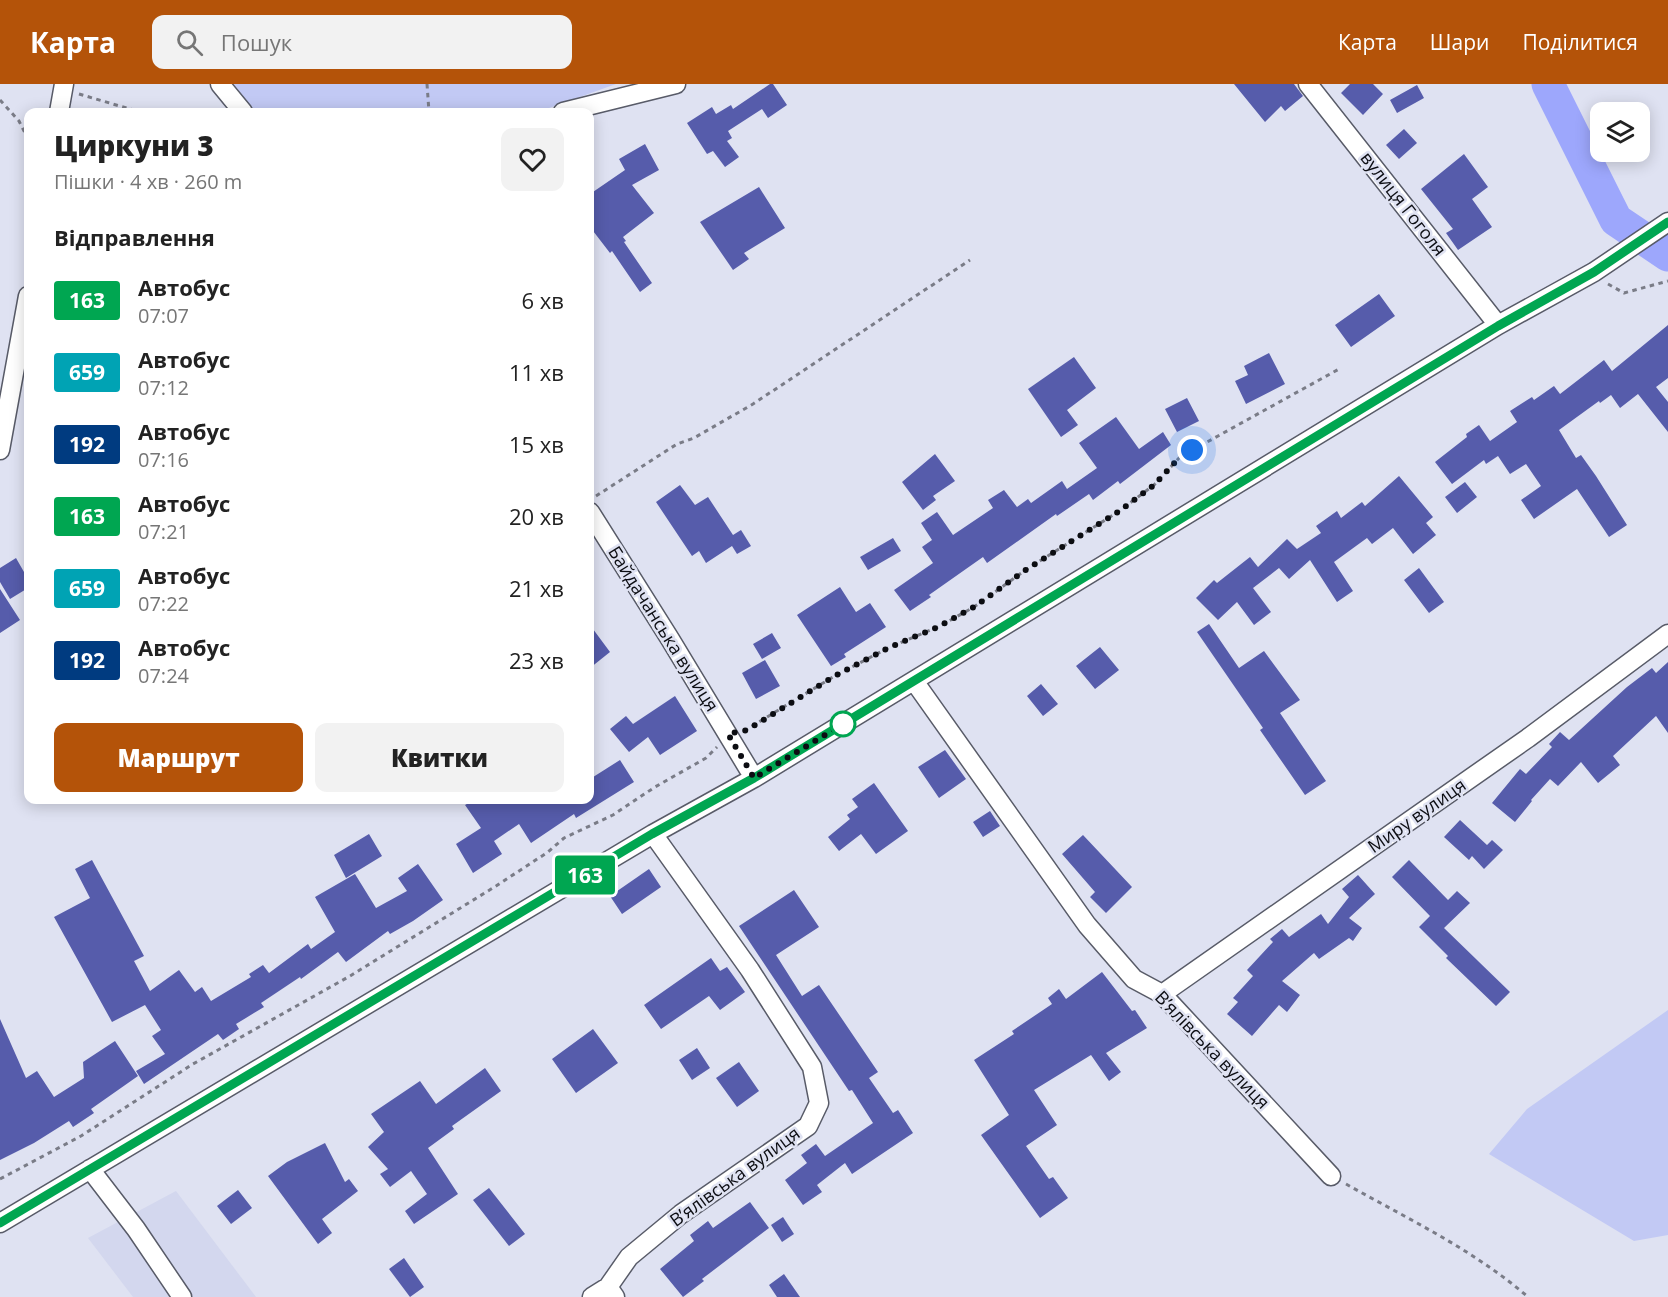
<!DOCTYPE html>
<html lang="uk">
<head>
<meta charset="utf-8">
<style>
	:root { --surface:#fff; --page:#f2f2f2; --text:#222; --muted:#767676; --accent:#b45309 }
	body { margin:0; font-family:"Open Sans",sans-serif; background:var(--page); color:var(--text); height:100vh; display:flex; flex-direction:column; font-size:22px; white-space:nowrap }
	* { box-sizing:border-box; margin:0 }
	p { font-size:20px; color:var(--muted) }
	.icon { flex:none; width:33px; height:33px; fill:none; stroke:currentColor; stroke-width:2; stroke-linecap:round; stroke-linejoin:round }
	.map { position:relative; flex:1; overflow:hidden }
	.side { position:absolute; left:24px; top:24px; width:570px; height:696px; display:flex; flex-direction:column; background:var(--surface); border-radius:12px; box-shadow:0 3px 15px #0003 }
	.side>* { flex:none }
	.badge { padding:0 12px; border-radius:4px; font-size:21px; line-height:39px }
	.controls { position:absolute; left:1590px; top:18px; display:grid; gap:12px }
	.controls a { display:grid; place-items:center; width:60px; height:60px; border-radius:12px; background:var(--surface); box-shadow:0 3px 15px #0003; font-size:30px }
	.you { position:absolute; width:30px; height:30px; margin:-15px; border:4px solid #fff; border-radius:50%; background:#1a73e8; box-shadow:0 0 0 9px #1a73e833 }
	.map>.badge { position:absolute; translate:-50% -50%; box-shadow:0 0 0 3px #fff }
	h2 { padding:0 30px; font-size:22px; line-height:54px }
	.round { display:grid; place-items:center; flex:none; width:63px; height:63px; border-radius:12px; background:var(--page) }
	.headline { display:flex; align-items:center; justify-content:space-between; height:102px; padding:0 30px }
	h1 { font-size:28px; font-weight:800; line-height:45px }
	.primary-button { display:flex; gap:12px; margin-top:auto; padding:12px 30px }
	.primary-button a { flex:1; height:69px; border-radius:12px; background:var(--accent); color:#fff; font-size:24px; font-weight:800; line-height:69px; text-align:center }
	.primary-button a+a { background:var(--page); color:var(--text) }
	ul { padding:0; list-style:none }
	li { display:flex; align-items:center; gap:18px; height:72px; padding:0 30px }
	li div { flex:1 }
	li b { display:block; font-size:22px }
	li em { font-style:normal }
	li .badge { min-width:66px; font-weight:700; text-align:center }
	header { display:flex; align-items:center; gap:36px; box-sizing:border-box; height:84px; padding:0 30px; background:var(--accent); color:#fff }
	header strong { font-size:28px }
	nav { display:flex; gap:33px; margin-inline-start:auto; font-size:21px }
	.search { width:420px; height:54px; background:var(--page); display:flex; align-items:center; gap:15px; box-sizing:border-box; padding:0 21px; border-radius:12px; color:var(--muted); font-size:22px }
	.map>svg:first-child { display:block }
	.built { fill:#d3d7ee }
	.green { fill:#c2c9f4 }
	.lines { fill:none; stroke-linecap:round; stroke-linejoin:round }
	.river { stroke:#9da7fc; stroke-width:33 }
	.building { fill:#565cab }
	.minor-casing { stroke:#585b68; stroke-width:21 }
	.path { stroke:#7a7c87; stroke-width:3; stroke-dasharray:4.5 4.5; stroke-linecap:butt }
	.minor { stroke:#fff; stroke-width:18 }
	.line-casing { stroke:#fff; stroke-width:14 }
	.line { stroke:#00a651; stroke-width:9 }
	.walk { stroke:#0c0d12; stroke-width:6; stroke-dasharray:0 10.8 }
	.stop-dot { fill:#fff; stroke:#00a651; stroke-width:3 }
	.labels { text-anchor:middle; stroke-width:5; stroke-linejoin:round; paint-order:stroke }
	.street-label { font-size:18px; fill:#0c0d12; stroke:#dfe2f2 }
</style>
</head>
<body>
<header>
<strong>Карта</strong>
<div class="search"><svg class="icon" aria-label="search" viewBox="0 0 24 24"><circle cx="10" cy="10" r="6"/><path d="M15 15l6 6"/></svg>Пошук</div>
<nav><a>Карта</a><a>Шари</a><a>Поділитися</a></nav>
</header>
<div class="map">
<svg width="1668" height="1213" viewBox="0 0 1668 1213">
	<rect width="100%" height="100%" fill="#dfe2f2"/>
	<!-- built -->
	<path class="built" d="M 176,1107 L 256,1213 L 133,1213 L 88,1154 Z"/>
	<!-- green -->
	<path class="green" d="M 234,0 L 616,0 L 538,28 L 255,28 Z
		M 1668,926 L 1668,1151 L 1634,1157 L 1489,1070 L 1527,1025 Z"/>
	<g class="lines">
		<!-- river -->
		<path class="river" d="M 1548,0 L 1616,136 L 1668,171"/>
	</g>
	<!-- building -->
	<path class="building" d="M 770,0 L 773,0 L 787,21 L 768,34 L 762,25 L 728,47 L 732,54 L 727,57 L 739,73 L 725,83 L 713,67 L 707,70 L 687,39 L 712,23 L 716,30 L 731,21 L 733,25 Z
		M 1234,0 L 1294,0 L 1303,12 L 1285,27 L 1281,22 L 1265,38 Z
		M 1350,0 L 1373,0 L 1383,10 L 1363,31 L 1341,9 Z
		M 1417,1 L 1424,14 L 1397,29 L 1390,16 Z
		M 1404,45 L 1417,59 L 1399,75 L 1386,61 Z
		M 645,60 L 659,86 L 632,101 L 654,129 L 623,153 L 626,157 L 624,158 L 652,199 L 640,208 L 612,167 L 610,169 L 590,143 L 590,110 L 625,86 L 619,75 Z
		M 1464,70 L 1488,103 L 1472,115 L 1492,143 L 1458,166 L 1446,149 L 1453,145 L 1421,105 Z
		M 759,103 L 785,144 L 744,169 L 749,175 L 733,186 L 700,138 Z
		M 1379,210 L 1395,232 L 1351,263 L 1335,241 Z
		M 1668,241 L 1668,294 L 1656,303 L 1668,318 L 1668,348 L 1638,310 L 1620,324 L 1611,311 L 1600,319 L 1599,317 L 1559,346 L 1576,374 L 1581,371 L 1596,392 L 1627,441 L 1609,453 L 1577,405 L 1534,435 L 1521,416 L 1541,402 L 1526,380 L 1510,390 L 1498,372 L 1486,380 L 1484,376 L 1452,400 L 1435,378 L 1467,353 L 1466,350 L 1479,341 L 1490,357 L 1517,338 L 1510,327 L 1532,313 L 1534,316 L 1554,302 L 1560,310 L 1604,276 L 1612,287 Z
		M 1269,269 L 1285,300 L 1246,320 L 1235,297 L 1248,291 L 1244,282 Z
		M 1074,273 L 1096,304 L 1067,326 L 1078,341 L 1061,353 L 1028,305 Z
		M 1187,314 L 1199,337 L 1177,348 L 1165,325 Z
		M 1116,333 L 1139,365 L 1163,348 L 1171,361 L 1120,400 L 1118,397 L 1093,416 L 1089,410 L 1057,432 L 1056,430 L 987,479 L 983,473 L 929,511 L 931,513 L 910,527 L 894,506 L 933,479 L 922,463 L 932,456 L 921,439 L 937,428 L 953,451 L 993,424 L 988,416 L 1004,406 L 1017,423 L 1028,415 L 1031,419 L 1062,397 L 1067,405 L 1097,384 L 1079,359 Z
		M 935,370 L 955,397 L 933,412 L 936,416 L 923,426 L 902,398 Z
		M 1399,392 L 1433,433 L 1426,439 L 1436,451 L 1413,470 L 1393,444 L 1372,460 L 1367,454 L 1334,478 L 1353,507 L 1337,518 L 1310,476 L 1289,495 L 1279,484 L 1253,504 L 1271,528 L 1254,541 L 1237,518 L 1218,536 L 1196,514 L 1214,496 L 1217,499 L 1250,473 L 1258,483 L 1287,455 L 1297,465 L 1321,449 L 1316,442 L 1337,427 L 1341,434 L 1362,418 L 1365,422 Z
		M 1465,398 L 1477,413 L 1457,429 L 1445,413 Z
		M 680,401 L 695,421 L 708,413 L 733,451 L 741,446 L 751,462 L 737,470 L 732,462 L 706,479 L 699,467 L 692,472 L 656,418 Z
		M 893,454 L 901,467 L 868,486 L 860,473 Z
		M 16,474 L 28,495 L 28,504 L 10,515 L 0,498 L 0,484 Z
		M 1419,484 L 1444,518 L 1429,529 L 1404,496 Z
		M 840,503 L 856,528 L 870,519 L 886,543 L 844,570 L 846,573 L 831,582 L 797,531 Z
		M 0,505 L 20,536 L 0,549 Z
		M 1209,540 L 1239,584 L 1264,567 L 1300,616 L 1280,629 L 1326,697 L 1305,711 L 1260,646 L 1263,644 L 1197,548 Z
		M 590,541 L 610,568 L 590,584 Z
		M 772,549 L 781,564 L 762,575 L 753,560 Z
		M 1100,563 L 1119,586 L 1095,605 L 1076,582 Z
		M 765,576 L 780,602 L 756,615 L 742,589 Z
		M 1668,578 L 1668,649 L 1656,632 L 1613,672 L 1620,681 L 1598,699 L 1581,678 L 1558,702 L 1550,695 L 1531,716 L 1532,717 L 1515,738 L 1492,719 L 1520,685 L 1526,690 L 1552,663 L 1549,660 L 1560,648 L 1569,656 L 1627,603 L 1652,584 L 1656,589 Z
		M 1041,600 L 1058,620 L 1043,632 L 1027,612 Z
		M 675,612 L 697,647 L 660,671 L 648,653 L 629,668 L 610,645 L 626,632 L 633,640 Z
		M 945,666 L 966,695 L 939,714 L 918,683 Z
		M 620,676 L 634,698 L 576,734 L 574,730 L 531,759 L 519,740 L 494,757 L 502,770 L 473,789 L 456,760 L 481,744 L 465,721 L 474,716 L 590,716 L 590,695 Z
		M 874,699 L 908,747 L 876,770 L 861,750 L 839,767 L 828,753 L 850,735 L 847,731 L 858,723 L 852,715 Z
		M 990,727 L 1000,742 L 983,753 L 973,738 Z
		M 1460,736 L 1487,761 L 1492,756 L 1503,766 L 1484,785 L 1472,772 L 1469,776 L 1444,753 Z
		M 369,750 L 382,772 L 346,794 L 334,771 Z
		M 1083,751 L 1132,803 L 1106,829 L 1090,813 L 1095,808 L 1062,770 Z
		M 92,776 L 144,872 L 134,877 L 150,907 L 179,886 L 195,908 L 202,903 L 211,917 L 251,893 L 249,890 L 263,881 L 269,889 L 308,860 L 311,865 L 335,848 L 315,813 L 355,790 L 376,824 L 407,807 L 398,794 L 418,780 L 443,816 L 413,837 L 390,850 L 388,847 L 346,878 L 338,868 L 301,895 L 300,893 L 261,919 L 264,923 L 236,940 L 239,945 L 223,956 L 218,950 L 144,1000 L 136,987 L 165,970 L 152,952 L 161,946 L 145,921 L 112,938 L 54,833 L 90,814 L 75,785 Z
		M 1409,776 L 1448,816 L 1457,807 L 1470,819 L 1444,844 L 1510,908 L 1496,922 L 1446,874 L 1448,872 L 1419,843 L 1430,832 L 1392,793 Z
		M 649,785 L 661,803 L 622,830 L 610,812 Z
		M 1358,791 L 1375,810 L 1349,834 L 1362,844 L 1353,857 L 1349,854 L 1319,875 L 1314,869 L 1282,897 L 1300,911 L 1287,928 L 1279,921 L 1252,952 L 1227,930 L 1238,918 L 1233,914 L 1253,892 L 1247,886 L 1273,858 L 1270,855 L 1282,845 L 1289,853 L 1321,830 L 1328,840 L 1349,813 L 1342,805 Z
		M 794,806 L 819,843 L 776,871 L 802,912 L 819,901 L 878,988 L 869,994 L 893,1029 L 898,1026 L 913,1049 L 852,1090 L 845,1079 L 817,1101 L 822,1108 L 803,1121 L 785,1096 L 807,1079 L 801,1071 L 816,1060 L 825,1072 L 873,1039 L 852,1006 L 849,1007 L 739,842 Z
		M 711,874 L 720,887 L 727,883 L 745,908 L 720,926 L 709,912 L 661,945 L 644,921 Z
		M 1102,888 L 1132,927 L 1135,926 L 1147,944 L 1106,969 L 1121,988 L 1109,997 L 1091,971 L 1034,1006 L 1057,1041 L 1026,1062 L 1049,1095 L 1053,1093 L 1068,1114 L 1040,1134 L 981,1051 L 1009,1031 L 974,976 L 1014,950 L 1012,947 L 1052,920 L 1048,914 L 1059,905 L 1066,915 Z
		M 0,935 L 26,994 L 37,987 L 54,1013 L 84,994 L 83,978 L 115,957 L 138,992 L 91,1025 L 94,1029 L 73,1043 L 69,1037 L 34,1059 L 0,1076 Z
		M 593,945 L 618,979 L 576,1009 L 552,975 Z
		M 697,964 L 710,984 L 692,996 L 679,976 Z
		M 739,978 L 759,1007 L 737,1023 L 716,994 Z
		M 485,984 L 501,1007 L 452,1042 L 454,1045 L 428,1064 L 458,1110 L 414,1140 L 405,1127 L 427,1110 L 411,1087 L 390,1103 L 380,1090 L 388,1085 L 368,1063 L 384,1048 L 371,1030 L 420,997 L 436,1020 Z
		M 325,1059 L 345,1098 L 349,1095 L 358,1107 L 322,1135 L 332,1149 L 318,1160 L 268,1092 L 287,1078 Z
		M 489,1104 L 525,1150 L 509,1162 L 473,1116 Z
		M 238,1106 L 252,1124 L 231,1140 L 217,1122 Z
		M 750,1118 L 769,1144 L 702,1195 L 704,1197 L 683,1213 L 660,1185 L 694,1157 L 690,1151 L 708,1137 L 713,1144 Z
		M 783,1133 L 794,1150 L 782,1158 L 771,1141 Z
		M 404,1174 L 424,1203 L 410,1213 L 389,1185 Z
		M 784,1190 L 800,1213 L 777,1213 L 769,1201 Z"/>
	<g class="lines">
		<!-- minor casing -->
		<g class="minor-casing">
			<path id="minor" d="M 220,0 L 243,28
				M 1308,0 L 1498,241
				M 59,28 L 64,0
				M 563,28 L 676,0
				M 0,366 L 28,212
				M 590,428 L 670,555 L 754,694
				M 914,597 L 1087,841 L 1134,895 L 1162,910 L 1331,1092
				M 1162,910 L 1528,654 L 1668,550
				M 90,1085 L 136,1145 L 182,1213
				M 0,1139 L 653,750 L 754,694 L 1498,241 L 1594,188 L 1668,138
				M 592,1213 L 608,1203
				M 615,1213 L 608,1203 L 629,1173 L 681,1130 L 808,1042 L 819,1019 L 812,983 L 750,886 L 653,750"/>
		</g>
		<!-- path -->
		<path class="path" d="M 427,0 L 429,28
			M 79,10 L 140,28
			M 0,16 L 19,37 L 28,55
			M 1608,200 L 1624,209 L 1668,197
			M 596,412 L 677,360 L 694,354 L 753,320 L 970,176
			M 744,647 L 833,593 L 888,564 L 938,543 L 974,523 L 1027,485 L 1118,428 L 1154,401 L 1180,373 L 1339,285
			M 0,1095 L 81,1052 L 193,980 L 350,892 L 496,802 L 548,768 L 564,754 L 613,731 L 655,703 L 706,674 L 717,663
			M 1346,1100 C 1408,1135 1474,1166 1528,1213"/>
		<!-- minor -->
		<use href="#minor" class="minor"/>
	</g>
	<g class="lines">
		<!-- line casing -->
		<g class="line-casing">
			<path id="line" d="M 0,1139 L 652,750 L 754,694 L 1498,242 L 1594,188 L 1668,138"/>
		</g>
		<!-- line -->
		<use href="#line" class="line"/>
		<!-- walk -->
		<path class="walk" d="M 843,640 L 754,694 L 728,650 L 747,646 L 833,593 L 888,564 L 938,543 L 974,523 L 1027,485 L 1118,428 L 1154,401 L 1180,373 L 1192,366"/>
	</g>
	<!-- markers -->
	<circle class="stop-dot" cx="843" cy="640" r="12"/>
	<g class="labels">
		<!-- street labels -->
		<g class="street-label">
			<text transform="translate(1403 120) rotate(52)" y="6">вулиця Гоголя</text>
			<text transform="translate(663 545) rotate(58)" y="6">Байдачанська вулиця</text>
			<text transform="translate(1417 732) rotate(-35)" y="6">Миру вулиця</text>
			<text transform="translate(1212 966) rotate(46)" y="6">В’ялівська вулиця</text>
			<text transform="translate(735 1093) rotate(-36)" y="6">В’ялівська вулиця</text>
		</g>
	</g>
</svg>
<div class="controls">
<a><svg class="icon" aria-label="layers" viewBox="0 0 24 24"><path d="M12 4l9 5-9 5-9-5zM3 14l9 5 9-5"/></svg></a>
</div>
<div class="you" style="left:1192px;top:366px"></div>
<b class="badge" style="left:585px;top:791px;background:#00a651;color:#fff">163</b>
<section class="side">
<div class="headline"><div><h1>Циркуни 3</h1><p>Пішки · 4 хв · 260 m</p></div><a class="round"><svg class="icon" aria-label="heart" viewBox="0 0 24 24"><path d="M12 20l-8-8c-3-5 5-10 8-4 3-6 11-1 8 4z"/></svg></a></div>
<h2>Відправлення</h2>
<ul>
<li><span class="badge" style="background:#00a651;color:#fff">163</span><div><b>Автобус</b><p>07:07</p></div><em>6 хв</em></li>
<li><span class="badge" style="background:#00a3b4;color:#fff">659</span><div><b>Автобус</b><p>07:12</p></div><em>11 хв</em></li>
<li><span class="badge" style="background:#003b80;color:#fff">192</span><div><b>Автобус</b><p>07:16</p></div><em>15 хв</em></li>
<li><span class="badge" style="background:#00a651;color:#fff">163</span><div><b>Автобус</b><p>07:21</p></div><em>20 хв</em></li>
<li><span class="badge" style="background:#00a3b4;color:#fff">659</span><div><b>Автобус</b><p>07:22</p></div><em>21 хв</em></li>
<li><span class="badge" style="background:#003b80;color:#fff">192</span><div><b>Автобус</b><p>07:24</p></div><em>23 хв</em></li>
</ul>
<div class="primary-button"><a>Маршрут</a><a>Квитки</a></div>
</section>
</div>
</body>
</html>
